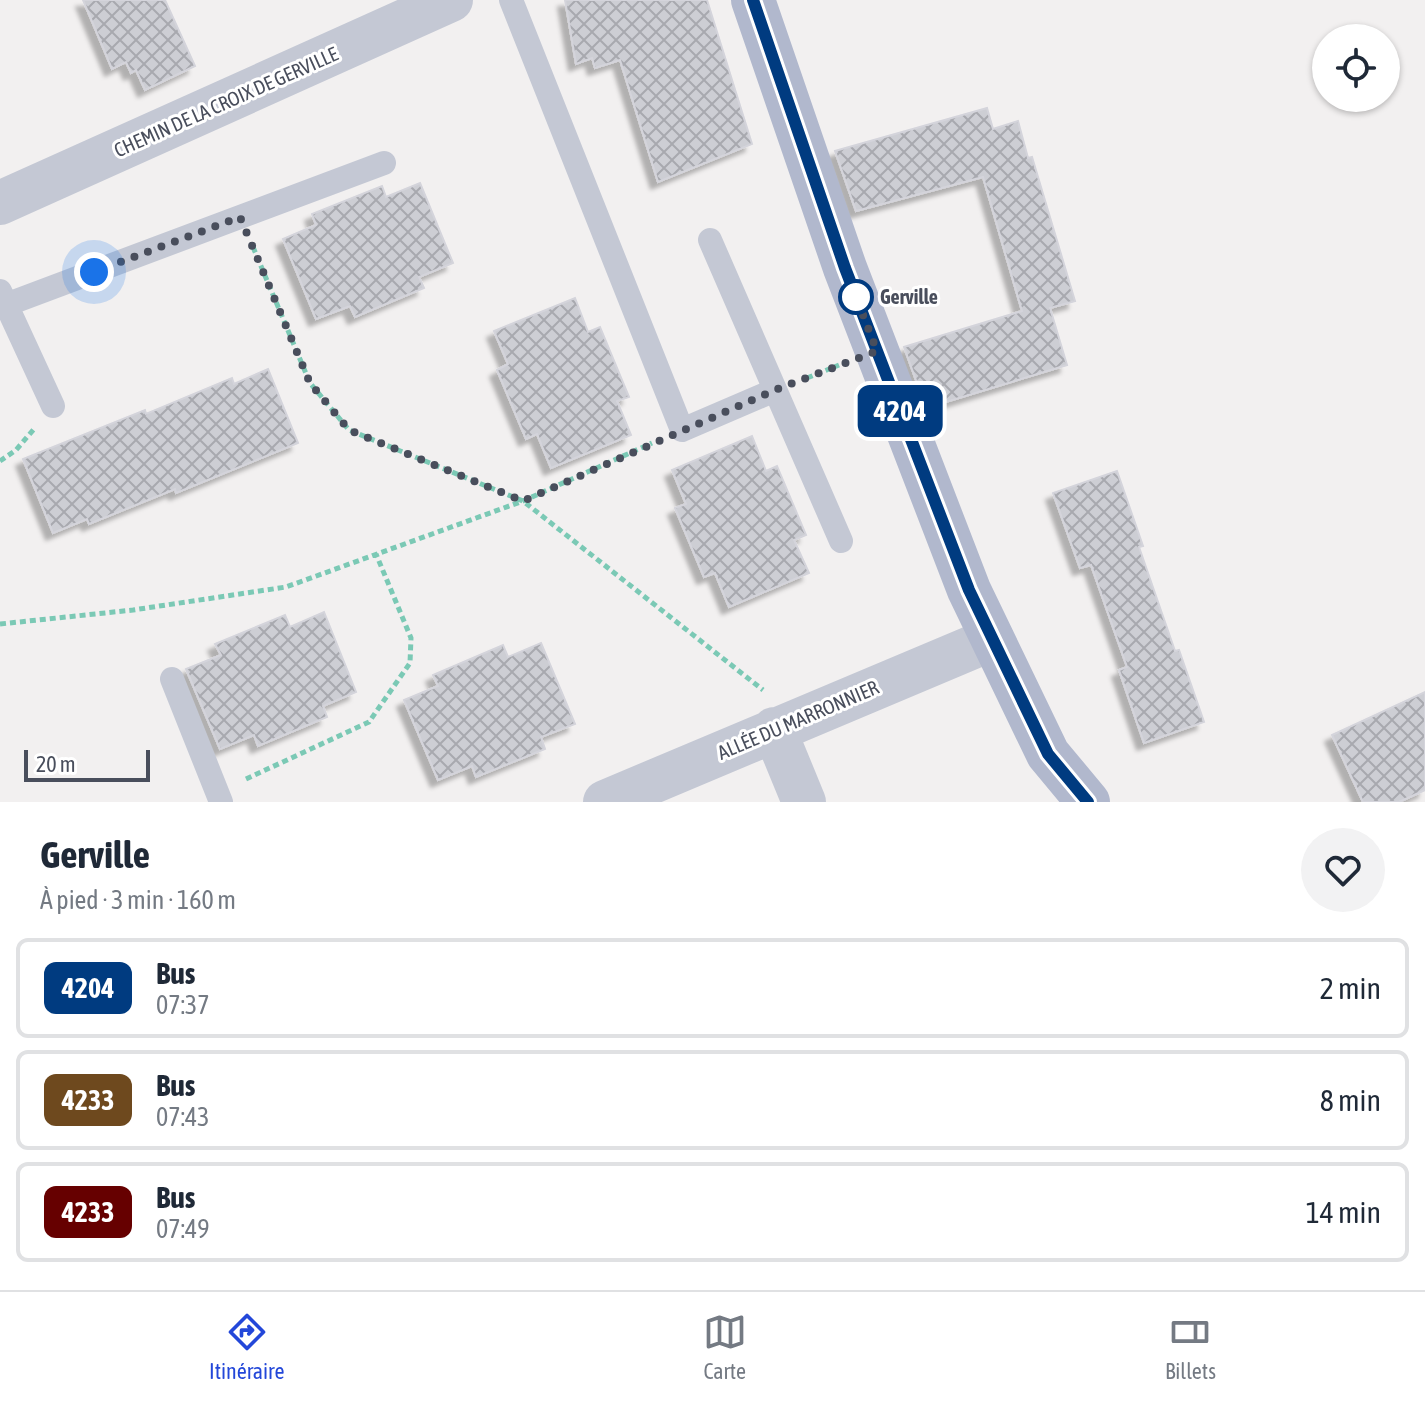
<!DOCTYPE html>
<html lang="fr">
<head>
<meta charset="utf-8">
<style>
	:root { --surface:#fff; --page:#f2f2f3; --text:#1f2937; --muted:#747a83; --line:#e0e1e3; --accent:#2347d9 }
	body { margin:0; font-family:"Asap Condensed",sans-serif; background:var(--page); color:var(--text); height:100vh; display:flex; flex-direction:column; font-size:30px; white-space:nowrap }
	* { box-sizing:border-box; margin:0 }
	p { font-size:26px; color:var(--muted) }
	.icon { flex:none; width:44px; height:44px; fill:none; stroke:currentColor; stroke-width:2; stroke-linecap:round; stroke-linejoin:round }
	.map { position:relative; height:802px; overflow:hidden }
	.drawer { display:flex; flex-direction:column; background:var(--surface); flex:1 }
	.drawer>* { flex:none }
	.badge { padding:0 16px; border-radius:12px; font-size:28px; line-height:52px }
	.fabs { position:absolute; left:1312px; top:24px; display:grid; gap:16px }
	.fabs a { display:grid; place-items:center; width:88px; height:88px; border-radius:50%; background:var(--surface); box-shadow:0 2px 6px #0004; font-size:40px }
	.scale { position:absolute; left:24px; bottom:20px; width:126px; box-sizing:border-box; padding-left:8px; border:4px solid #494e5c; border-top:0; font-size:22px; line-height:28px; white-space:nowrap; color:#494e5c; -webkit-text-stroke:6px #fff; paint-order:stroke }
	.you { position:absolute; width:40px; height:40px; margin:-20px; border:6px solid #fff; border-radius:50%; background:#1a73e8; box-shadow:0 0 0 12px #1a73e833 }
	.map>.badge { position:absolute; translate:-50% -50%; box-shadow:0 0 0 4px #fff }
	.round { display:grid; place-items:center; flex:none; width:84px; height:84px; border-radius:42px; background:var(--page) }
	.head { display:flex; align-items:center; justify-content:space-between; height:136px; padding:0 40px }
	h1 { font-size:38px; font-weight:700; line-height:60px }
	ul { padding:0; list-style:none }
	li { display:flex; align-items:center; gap:24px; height:100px; margin:0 16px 12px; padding:0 24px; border:4px solid var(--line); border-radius:12px }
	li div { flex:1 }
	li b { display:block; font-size:30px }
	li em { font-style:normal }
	li .badge { min-width:88px; font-weight:700; text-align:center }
	.tabs { display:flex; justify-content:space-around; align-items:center; height:112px; border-top:2px solid var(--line); background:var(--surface); font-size:22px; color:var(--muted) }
	.tabs a { display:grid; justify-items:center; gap:4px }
	.tabs .selected { color:var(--accent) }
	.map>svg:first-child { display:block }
	.building { fill:url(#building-cross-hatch); stroke:#d4d4db; stroke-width:2; filter:url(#shadow) }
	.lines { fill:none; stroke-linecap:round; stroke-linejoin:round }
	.path { stroke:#7bc9b5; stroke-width:5; stroke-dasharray:6 4; stroke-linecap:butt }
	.service { stroke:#c4c8d4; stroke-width:24 }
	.minor { stroke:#c4c8d4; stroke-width:44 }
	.primary { stroke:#b1b8cd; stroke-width:44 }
	.line-casing { stroke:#fff; stroke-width:18 }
	.line { stroke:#003b80; stroke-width:12 }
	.walk { stroke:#494e5c; stroke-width:8; stroke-dasharray:0 14.4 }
	.stop-dot { fill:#fff; stroke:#003b80; stroke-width:4 }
	.labels { text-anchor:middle; stroke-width:6; stroke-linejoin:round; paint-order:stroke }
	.street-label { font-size:20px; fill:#494e5c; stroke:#fff }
	.stop-label { font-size:20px; font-weight:bold; fill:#494e5c; stroke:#fff; text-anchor:start }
</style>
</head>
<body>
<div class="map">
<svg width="1425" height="802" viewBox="0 0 1425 802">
	<defs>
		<pattern id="building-cross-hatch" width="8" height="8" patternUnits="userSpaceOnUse" patternTransform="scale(2)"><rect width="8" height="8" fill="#cdced4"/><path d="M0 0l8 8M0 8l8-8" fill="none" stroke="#a8a9af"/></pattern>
		<filter id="shadow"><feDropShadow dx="-7" dy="7" stdDeviation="2" flood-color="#0004"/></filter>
	</defs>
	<rect width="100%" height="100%" fill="#f2f0f0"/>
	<!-- building -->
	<path class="building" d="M 83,0 L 165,0 L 195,66 L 145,90 L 136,70 L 131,73 L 126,62 L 112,69 Z
		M 565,0 L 707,0 L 752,144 L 658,182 L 620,60 L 595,68 L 592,58 L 576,64 Z
		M 987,108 L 993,129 L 1018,121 L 1028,158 L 1032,157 L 1075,301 L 1050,308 L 1067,365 L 926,408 L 904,347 L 1022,311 L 983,177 L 856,211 L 835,151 Z
		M 420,183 L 453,263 L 419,277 L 424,288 L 355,317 L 350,306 L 316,319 L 283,239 L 316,225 L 312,214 L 382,186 L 386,197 Z
		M 575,298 L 588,332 L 600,327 L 629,397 L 617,401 L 631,435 L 551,468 L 537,434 L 526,439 L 497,370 L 508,364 L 494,331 Z
		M 268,369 L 298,443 L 176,493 L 175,489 L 89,524 L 87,519 L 53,533 L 23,459 L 145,410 L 146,414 L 232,378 L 234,384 Z
		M 752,436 L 766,471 L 777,466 L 806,535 L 794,540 L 809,573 L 729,607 L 715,573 L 704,577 L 675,508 L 686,504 L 672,470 Z
		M 1117,471 L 1143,546 L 1139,547 L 1175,651 L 1179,650 L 1204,722 L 1144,743 L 1119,670 L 1127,667 L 1091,565 L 1080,568 L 1053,493 Z
		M 324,612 L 356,692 L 323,706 L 327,717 L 258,746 L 254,735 L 220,749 L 186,669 L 221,655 L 215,644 L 285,615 L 290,627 Z
		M 541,643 L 575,724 L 541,737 L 545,749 L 476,777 L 472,766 L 438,780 L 404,700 L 438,686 L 433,675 L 503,645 L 508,657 Z
		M 1425,692 L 1425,790 L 1399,802 L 1363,802 L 1332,735 Z"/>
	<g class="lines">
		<!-- path -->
		<path class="path" d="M 253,247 L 310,383 L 349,430 L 523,501 L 763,690
			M 807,378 L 839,365
			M 0,461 L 16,450 L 34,429
			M 0,624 L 133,610 L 286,587 L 523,501 L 652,443
			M 246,779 L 369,722 L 410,663 L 411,638 L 376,554"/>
		<!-- service -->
		<path class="service" d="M 511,0 L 682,430 L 775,390
			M 710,240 L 841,541
			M 0,291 L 53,406
			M 0,307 L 384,163
			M 172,679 L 221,802"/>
		<!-- minor -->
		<path class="minor" d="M 0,203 L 451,0
			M 774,729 L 804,802
			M 605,802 L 992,639"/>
		<!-- primary -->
		<path class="primary" d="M 753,0 L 845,268 L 969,590 L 1048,754 L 1088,802"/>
	</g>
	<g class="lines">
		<!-- line casing -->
		<g class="line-casing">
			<path id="line" d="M 753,0 L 845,268 L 969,590 L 1048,754 L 1088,802"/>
		</g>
		<!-- line -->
		<use href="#line" class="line"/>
		<!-- walk -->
		<path class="walk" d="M 94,272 L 240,217 L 310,383 L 349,430 L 523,501 L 775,390 L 877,351 L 856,297"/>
	</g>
	<!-- markers -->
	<circle class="stop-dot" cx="856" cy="297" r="16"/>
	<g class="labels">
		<!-- street labels -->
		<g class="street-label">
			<text transform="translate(226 102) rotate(-24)" y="7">CHEMIN DE LA CROIX DE GERVILLE</text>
			<text transform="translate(798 720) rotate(-23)" y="7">ALLÉE DU MARRONNIER</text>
		</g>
		<!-- stop labels -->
		<g class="stop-label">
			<text x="880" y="304">Gerville</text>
		</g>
	</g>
</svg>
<div class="fabs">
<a><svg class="icon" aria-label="locate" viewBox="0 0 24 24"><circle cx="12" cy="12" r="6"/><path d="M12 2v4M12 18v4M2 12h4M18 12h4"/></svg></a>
</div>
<div class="scale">20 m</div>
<div class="you" style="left:94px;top:272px"></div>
<b class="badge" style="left:900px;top:411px;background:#003b80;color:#fff">4204</b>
</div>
<section class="drawer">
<div class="head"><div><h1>Gerville</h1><p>À pied · 3 min · 160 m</p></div><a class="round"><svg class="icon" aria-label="heart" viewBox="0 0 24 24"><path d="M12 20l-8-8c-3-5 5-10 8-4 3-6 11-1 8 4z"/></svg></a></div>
<ul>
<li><span class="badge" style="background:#003b80;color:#fff">4204</span><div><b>Bus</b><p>07:37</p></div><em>2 min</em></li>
<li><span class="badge" style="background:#6e491e;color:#fff">4233</span><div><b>Bus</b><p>07:43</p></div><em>8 min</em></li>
<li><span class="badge" style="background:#600;color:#fff">4233</span><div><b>Bus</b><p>07:49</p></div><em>14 min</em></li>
</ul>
</section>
<nav class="tabs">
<a class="selected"><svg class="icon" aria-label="directions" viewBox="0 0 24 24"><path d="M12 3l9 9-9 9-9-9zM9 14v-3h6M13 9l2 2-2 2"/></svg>Itinéraire</a>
<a><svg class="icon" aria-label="map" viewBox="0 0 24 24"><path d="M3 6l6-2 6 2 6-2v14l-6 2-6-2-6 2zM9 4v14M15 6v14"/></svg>Carte</a>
<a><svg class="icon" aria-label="tickets" viewBox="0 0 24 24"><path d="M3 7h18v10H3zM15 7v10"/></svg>Billets</a>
</nav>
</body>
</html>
